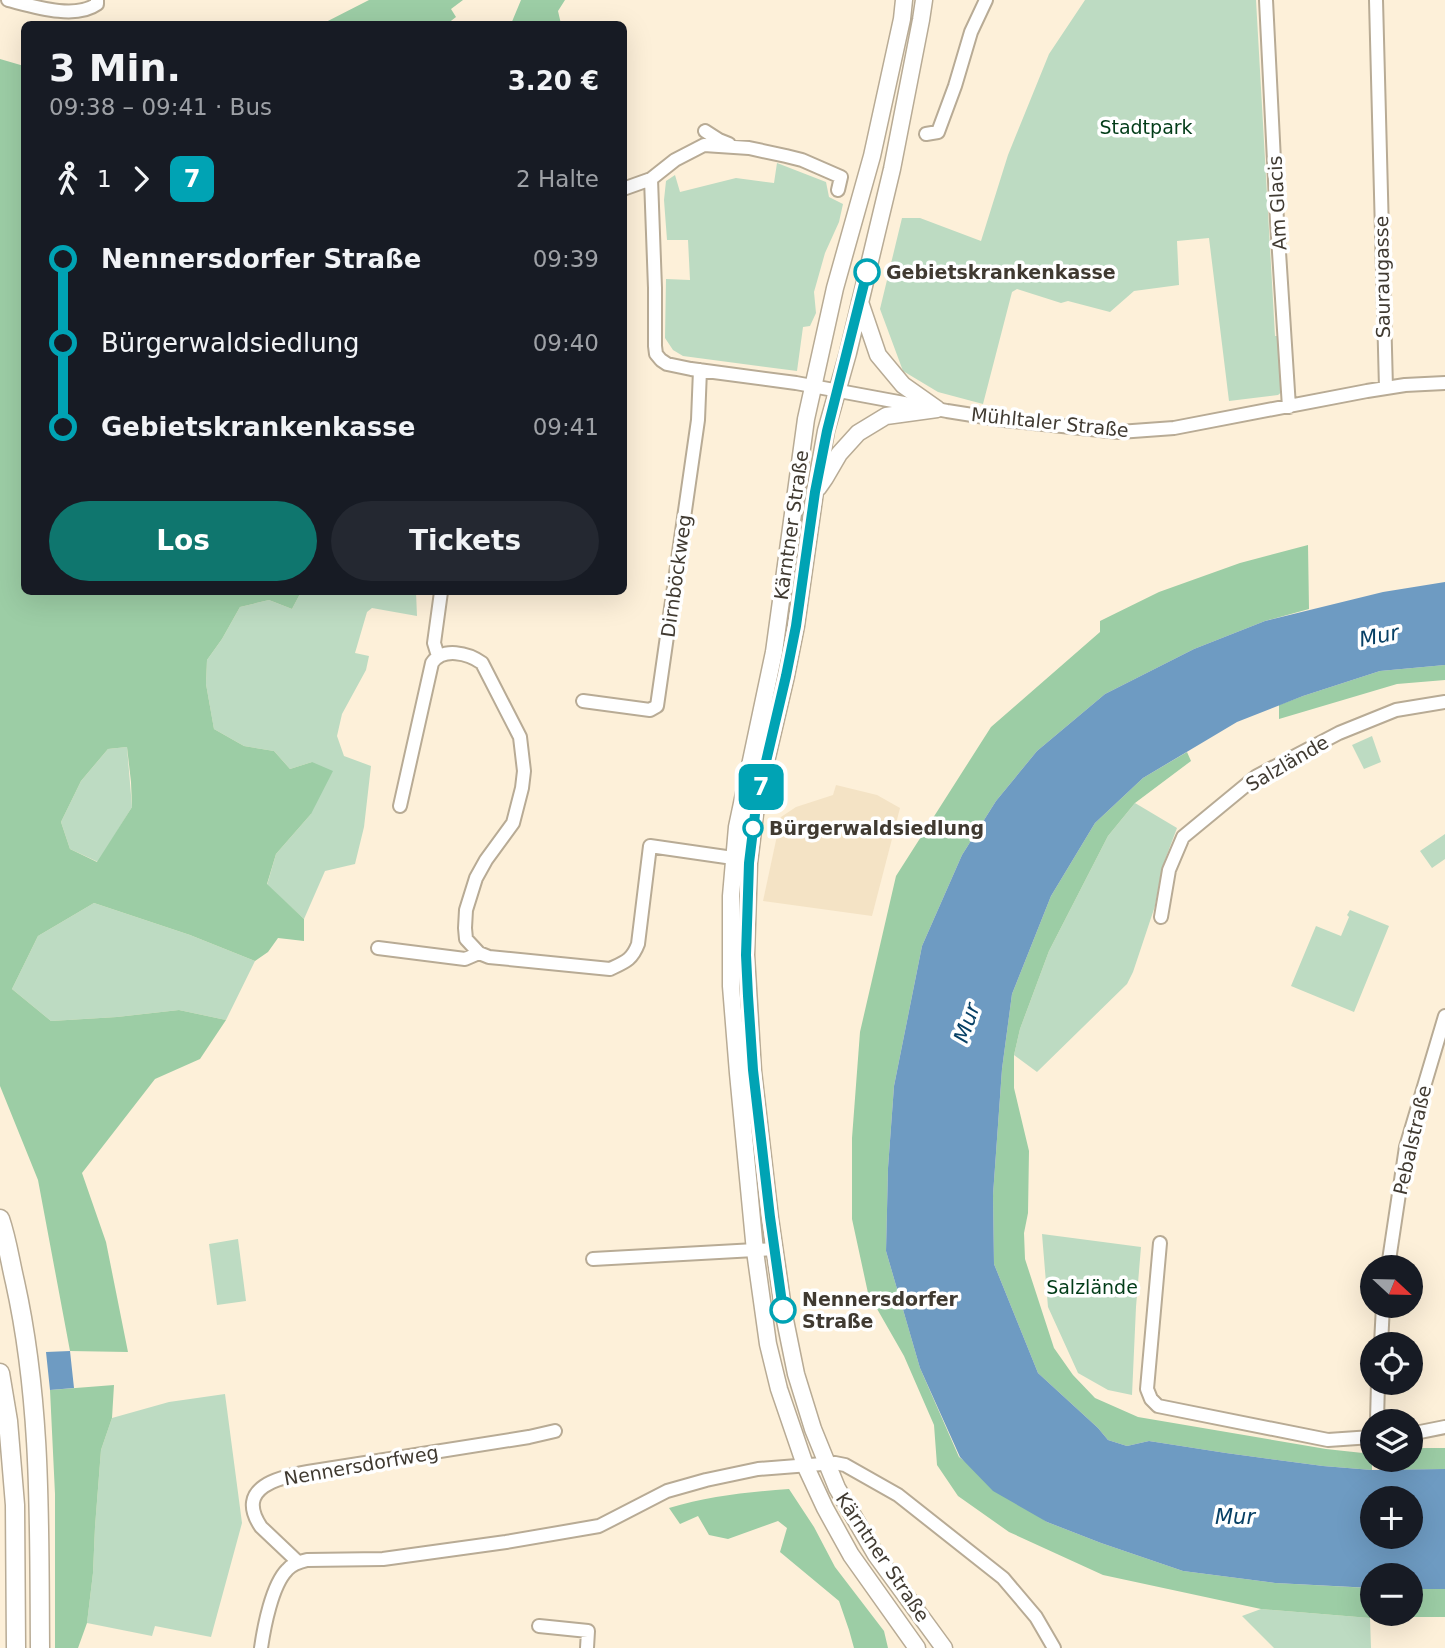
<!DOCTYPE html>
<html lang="de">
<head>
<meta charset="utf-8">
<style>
	:root { --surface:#171b24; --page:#242831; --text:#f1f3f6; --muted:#9ea1a6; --accent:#0f766e }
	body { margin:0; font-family:"DejaVu Sans",sans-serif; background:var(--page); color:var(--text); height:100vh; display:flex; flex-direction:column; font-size:26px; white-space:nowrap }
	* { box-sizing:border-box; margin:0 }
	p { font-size:23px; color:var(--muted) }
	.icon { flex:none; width:38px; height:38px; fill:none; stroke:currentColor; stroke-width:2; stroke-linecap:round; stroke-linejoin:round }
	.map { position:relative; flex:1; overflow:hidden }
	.panel { position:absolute; left:21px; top:21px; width:606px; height:574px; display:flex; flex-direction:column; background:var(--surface); border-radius:10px; box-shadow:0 7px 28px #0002 }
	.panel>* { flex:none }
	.badge { padding:0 14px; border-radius:10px; font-size:24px; line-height:46px }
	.needle { width:46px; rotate:112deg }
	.fabs { position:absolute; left:1360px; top:1255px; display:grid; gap:14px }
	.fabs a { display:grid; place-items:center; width:63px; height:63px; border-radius:50%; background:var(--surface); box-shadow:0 7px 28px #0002; font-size:35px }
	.map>.badge { position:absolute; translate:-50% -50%; box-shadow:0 0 0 4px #fff }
	.legs { display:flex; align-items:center; gap:10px; height:77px; padding:0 28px; font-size:23px }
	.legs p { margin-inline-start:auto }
	.head { display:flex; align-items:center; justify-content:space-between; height:119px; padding:0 28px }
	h1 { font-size:38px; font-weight:700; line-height:52px }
	.action { display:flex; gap:14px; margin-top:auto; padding:14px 28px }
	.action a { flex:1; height:80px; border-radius:42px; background:var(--accent); color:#fff; font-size:28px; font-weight:700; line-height:80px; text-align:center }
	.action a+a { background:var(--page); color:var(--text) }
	ul { padding:0 28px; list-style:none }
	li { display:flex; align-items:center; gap:24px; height:84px; font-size:26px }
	li i { display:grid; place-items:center; width:10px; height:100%; margin:0 9px; background:currentColor }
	li i::after { content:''; width:18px; height:18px; margin:-9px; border:5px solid; border-radius:50%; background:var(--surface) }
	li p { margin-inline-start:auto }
	li:first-child i { background:linear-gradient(#0000 50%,currentColor 0) }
	li:last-child i { background:linear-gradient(currentColor 50%,#0000 0) }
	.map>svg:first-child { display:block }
	.built { fill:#f4e3c5 }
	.green { fill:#bddbc2 }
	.forest { fill:#9ccda5; fill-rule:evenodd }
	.water { fill:#6e9bc2; fill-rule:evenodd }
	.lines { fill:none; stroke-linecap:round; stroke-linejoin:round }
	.minor-casing { stroke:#b8ab95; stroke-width:16 }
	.major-casing { stroke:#b8ab95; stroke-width:19 }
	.highway-casing { stroke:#b8ab95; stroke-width:21 }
	.minor { stroke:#fff; stroke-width:12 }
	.major { stroke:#fff; stroke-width:16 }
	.highway { stroke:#fff; stroke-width:18 }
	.line-1-casing { stroke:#fff; stroke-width:16 }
	.line-1 { stroke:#00a3b4; stroke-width:10 }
	.stop-1-dot { fill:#fff; stroke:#00a3b4; stroke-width:3.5 }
	.labels { text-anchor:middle; stroke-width:7; stroke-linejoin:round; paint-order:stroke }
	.park-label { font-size:19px; fill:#023c18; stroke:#fff }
	.street-label { font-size:19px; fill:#403a31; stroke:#fff }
	.stop-label { font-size:19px; font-weight:bold; fill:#403a31; stroke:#fff; text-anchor:start }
	.water-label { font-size:21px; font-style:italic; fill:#074065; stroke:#fff }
</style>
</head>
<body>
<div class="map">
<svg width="1445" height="1648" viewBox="0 0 1445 1648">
	<rect width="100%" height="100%" fill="#fdf0d9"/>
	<!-- built -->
	<path class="built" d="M 836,785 L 877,795 L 900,808 L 872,916 L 763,901 L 781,817 L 796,807 L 833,795 Z"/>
	<!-- green -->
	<path class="green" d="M 1085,0 L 1256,0 L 1275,336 L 1280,336 L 1284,390 L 1278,395 L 1229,401 L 1209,238 L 1177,241 L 1179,285 L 1134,291 L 1110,312 L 1068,301 L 1061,303 L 1017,289 L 1012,292 L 983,404 L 938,392 L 903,371 L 880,309 L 902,218 L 920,218 L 981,241 L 1008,155 L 1049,54 Z
		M 777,163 L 826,182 L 829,197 L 843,204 L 839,222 L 825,253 L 814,292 L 816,313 L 810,326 L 803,327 L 797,371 L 683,356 L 673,350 L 665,338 L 666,279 L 690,280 L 688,240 L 667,240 L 664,200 L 666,181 L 675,175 L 680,192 L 736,178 L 774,183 Z
		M 301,592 L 416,592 L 417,616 L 372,608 L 367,612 L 355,653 L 369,656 L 366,670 L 342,714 L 337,736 L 344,756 L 371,766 L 364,827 L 355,864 L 325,871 L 304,919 L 267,885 L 276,854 L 311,814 L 312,762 L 290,769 L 274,751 L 244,746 L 214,729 L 206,684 L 207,660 L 222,639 L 240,607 L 269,600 L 292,609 Z
		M 1372,736 L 1381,762 L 1364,769 L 1352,745 Z
		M 127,747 L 132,807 L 98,862 L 70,849 L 61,822 L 81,781 L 108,749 Z
		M 1135,803 L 1177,828 L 1162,868 L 1155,906 L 1133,972 L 1127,984 L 1037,1072 L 1014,1055 L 1020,1029 L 1049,951 L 1108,836 Z
		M 1445,834 L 1445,859 L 1432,868 L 1420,851 Z
		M 94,903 L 190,935 L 255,961 L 226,1020 L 179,1010 L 117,1017 L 51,1021 L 12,989 L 38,936 Z
		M 1350,910 L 1389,926 L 1354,1012 L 1291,986 L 1316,926 L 1341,936 L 1349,917 L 1347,915 Z
		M 1042,1234 L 1141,1247 L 1136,1307 L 1132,1395 L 1108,1390 L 1078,1373 L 1048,1307 Z
		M 238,1239 L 246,1301 L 217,1305 L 209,1244 Z
		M 225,1394 L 242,1523 L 211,1637 L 155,1626 L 152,1636 L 87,1623 L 93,1573 L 95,1527 L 101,1450 L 112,1418 L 169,1402 Z
		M 1261,1609 L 1370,1618 L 1371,1648 L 1274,1648 L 1242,1616 Z"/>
	<!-- forest -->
	<path class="forest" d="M 369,0 L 463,0 L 451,9 L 456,17 L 447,24 L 322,24 Z
		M 521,0 L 565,0 L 558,11 L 561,24 L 511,24 Z
		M 0,59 L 24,66 L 24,592 L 301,592 L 292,609 L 269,600 L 240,607 L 222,639 L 207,660 L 206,684 L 214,729 L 244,746 L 274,751 L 290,769 L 312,762 L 333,771 L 311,814 L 276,854 L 267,884 L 304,919 L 304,941 L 278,938 L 268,952 L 255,961 L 190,935 L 94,903 L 38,936 L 12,989 L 51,1021 L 117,1017 L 179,1010 L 226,1020 L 200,1059 L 155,1079 L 82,1173 L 106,1242 L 128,1352 L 70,1351 L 38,1180 L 0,1086 ZM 127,747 L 131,782 L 132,807 L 97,862 L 70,849 L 61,822 L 81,781 L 108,749 Z
		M 1308,545 L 1309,609 L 1265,621 L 1194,649 L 1105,694 L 1037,751 L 996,801 L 962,855 L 922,946 L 894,1086 L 888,1168 L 886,1251 L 920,1368 L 959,1457 L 1047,1522 L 1101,1543 L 1183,1571 L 1275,1583 L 1370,1588 L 1370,1618 L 1261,1609 L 1103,1575 L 1009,1532 L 958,1496 L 937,1465 L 934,1425 L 904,1356 L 868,1293 L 852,1219 L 852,1138 L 860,1032 L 896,876 L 991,727 L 1100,632 L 1100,621 L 1159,592 L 1240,563 Z
		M 1445,665 L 1445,680 L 1397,684 L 1279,719 L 1279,705 L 1303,696 L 1380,671 Z
		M 1187,752 L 1191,761 L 1135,803 L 1108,836 L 1049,951 L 1020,1029 L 1014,1055 L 1014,1088 L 1029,1151 L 1028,1213 L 1024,1233 L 1025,1259 L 1054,1348 L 1073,1375 L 1095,1398 L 1138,1417 L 1326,1449 L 1372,1454 L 1372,1470 L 1323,1466 L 1226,1453 L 1149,1441 L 1127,1446 L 1108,1440 L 1098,1428 L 1038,1373 L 994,1264 L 993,1195 L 1002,1069 L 1012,994 L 1051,896 L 1095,823 L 1143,778 Z
		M 114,1385 L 112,1418 L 101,1450 L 95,1527 L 93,1573 L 87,1623 L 78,1648 L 55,1648 L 55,1494 L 50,1390 Z
		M 1411,1448 L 1445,1448 L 1445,1469 L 1382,1470 L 1381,1460 L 1410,1460 Z
		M 789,1489 L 814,1527 L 835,1567 L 884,1631 L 888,1648 L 854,1648 L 849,1630 L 839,1601 L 780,1552 L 787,1528 L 778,1521 L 728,1539 L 709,1535 L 698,1516 L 680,1524 L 669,1508 C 708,1496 748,1492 789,1489 Z
		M 1411,1589 L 1445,1589 L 1445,1617 L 1379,1617 L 1379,1614 L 1410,1614 Z"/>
	<!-- water -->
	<path class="water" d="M 1445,582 L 1445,665 L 1380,671 L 1303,696 L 1237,722 L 1143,778 L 1095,823 L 1051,896 L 1012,994 L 1002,1069 L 993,1195 L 994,1264 L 1038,1373 L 1098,1428 L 1108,1440 L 1127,1446 L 1149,1441 L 1226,1453 L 1323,1466 L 1372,1470 L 1445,1469 L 1445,1589 L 1411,1589 L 1410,1575 L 1372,1575 L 1372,1588 L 1275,1583 L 1183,1571 L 1101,1543 L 1047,1522 L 993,1491 L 960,1457 L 920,1368 L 886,1251 L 888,1168 L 894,1086 L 922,946 L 962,855 L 996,801 L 1037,751 L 1105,694 L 1194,649 L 1265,621 L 1383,592 ZM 1410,1498 L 1410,1536 L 1372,1536 L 1372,1498 Z
		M 70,1351 L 74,1388 L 50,1390 L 46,1352 Z"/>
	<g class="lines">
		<!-- minor casing -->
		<g class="minor-casing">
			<path id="minor" d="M 8,0 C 32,6 75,20 97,4 L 97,0
				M 1266,0 L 1277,221 L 1289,407
				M 1376,0 L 1386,388
				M 705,131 L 719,140 L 729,144
				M 926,134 L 938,132 L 955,86 L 971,32 L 986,0
				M 651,179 L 655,288 L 655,346 L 656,354 L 661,360 L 667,364 L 691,369 L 796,383 L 947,411 L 1004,420 L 1119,432 L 1174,428 L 1367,391 L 1405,385 L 1445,383
				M 623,189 L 651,179 L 675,160 L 704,145 L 749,148 L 786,156 L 802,160 L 841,177 L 838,190
				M 438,656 L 434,643 L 441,592
				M 583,701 L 650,710 L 657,706 L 698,420 L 700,370
				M 400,806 L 432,663 C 443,647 468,653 482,663 L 520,737 L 524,771 L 522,788 L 513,823 L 486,860 L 476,878 L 466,910 L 465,928 L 466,939 L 479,953
				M 1161,917 L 1169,870 L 1183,837 L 1257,776 L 1339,733 L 1396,710 L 1445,702
				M 378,948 L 465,959 L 479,953 L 489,957 L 610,969 C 625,962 632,960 638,944 L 650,846 L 733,858
				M 1160,1243 L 1147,1389 L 1151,1399 L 1158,1406 L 1328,1440 L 1372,1437
				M 593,1259 L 775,1249
				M 1388,1267 L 1406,1147 L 1445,1016
				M 1381,1344 L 1383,1306
				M 1377,1421 L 1378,1382
				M 1410,1434 L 1445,1427
				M 298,1562 L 261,1527 C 234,1487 280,1477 308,1472 L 529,1437 L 555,1431
				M 539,1626 L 588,1631 L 587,1648
				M 261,1648 C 264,1627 272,1585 287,1570 C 292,1564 299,1562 307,1560 L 383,1559 L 506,1542 L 599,1526 L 667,1491 L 706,1480 L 758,1469 L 835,1463 L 845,1465 L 898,1495 L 1003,1578 L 1036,1617 L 1054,1648"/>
		</g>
		<!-- major casing -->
		<g class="major-casing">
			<path id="major" d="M 904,0 L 902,19 L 872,156 L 835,288 L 806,419 L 774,652 L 737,827 L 731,896 L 731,986 L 738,1073 L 755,1251 L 768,1344 L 779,1389 L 805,1465 L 825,1508 L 851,1555 L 917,1648
				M 924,0 L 921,20 L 892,169 L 848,353 L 826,431 L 815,492 L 796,626 L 786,676 L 764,770 L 755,814 L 749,863 L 746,955 L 753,1071 L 770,1218 L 784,1315 L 796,1374 L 813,1429 L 837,1488 L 876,1555 L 944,1648
				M 860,302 L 878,355 L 903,385 L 937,409
				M 818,488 L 825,478 L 839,454 L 858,433 L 886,416 L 937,409"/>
		</g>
		<!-- highway casing -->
		<g class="highway-casing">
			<path id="highway" d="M 0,1219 C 7,1239 10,1261 15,1282 C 42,1404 39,1524 40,1648
				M 0,1373 L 8,1421 L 15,1505 L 16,1648"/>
		</g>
		<!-- minor -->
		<use href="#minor" class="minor"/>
		<!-- major -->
		<use href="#major" class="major"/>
		<!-- highway -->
		<use href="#highway" class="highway"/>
	</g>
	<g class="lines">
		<!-- line-1 casing -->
		<g class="line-1-casing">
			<path id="line-1" d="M 783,1310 L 770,1217 L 753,1070 L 748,996 L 746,955 L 749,863 L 755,814 L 764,770 L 786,676 L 796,626 L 815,492 L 827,431 L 867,272"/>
		</g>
		<!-- line-1 -->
		<use href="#line-1" class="line-1"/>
	</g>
	<!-- markers -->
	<g class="stop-1-dot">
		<circle cx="867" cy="272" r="12"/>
		<circle cx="753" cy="828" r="9"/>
		<circle cx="783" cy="1310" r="12"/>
	</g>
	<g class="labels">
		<!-- park labels -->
		<g class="park-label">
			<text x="1146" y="134">Stadtpark</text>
			<text x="1092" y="1294">Salzlände</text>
		</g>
		<!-- street labels -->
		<g class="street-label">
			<text transform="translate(1277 203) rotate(-93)" y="7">Am Glacis</text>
			<text transform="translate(1382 277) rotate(-91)" y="7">Sauraugasse</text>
			<text transform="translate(1050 422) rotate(6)" y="7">Mühltaler Straße</text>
			<text transform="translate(791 525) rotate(-82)" y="7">Kärntner Straße</text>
			<text transform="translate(676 576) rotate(-82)" y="7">Dirnböckweg</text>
			<text transform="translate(1287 763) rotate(-30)" y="7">Salzlände</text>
			<text transform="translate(1412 1140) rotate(-77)" y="7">Pebalstraße</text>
			<text transform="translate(361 1465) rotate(-10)" y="7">Nennersdorfweg</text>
			<text transform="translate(883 1557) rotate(56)" y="7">Kärntner Straße</text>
		</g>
		<!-- stop labels -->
		<g class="stop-label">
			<text x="886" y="279">Gebietskrankenkasse</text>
			<text x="769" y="835">Bürgerwaldsiedlung</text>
			<text x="802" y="1306">Nennersdorfer<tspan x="802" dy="22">Straße</tspan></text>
		</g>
		<!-- water labels -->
		<g class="water-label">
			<text transform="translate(1379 636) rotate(-11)" y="7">Mur</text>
			<text transform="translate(967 1023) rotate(-71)" y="7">Mur</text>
			<text x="1235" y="1524">Mur</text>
		</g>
	</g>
</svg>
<div class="fabs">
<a><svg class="needle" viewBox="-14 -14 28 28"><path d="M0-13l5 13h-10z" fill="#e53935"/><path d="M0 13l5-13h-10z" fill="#9ea1a6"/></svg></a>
<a><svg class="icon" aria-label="locate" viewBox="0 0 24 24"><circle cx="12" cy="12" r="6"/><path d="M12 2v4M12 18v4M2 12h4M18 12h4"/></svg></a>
<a><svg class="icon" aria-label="layers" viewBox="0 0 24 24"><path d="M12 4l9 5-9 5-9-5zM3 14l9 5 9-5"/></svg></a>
<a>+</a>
<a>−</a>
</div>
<b class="badge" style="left:761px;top:787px;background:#00a3b4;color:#fff">7</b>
<section class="panel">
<div class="head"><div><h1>3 Min.</h1><p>09:38 – 09:41 · Bus</p></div><b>3.20 €</b></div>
<div class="legs"><svg class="icon" aria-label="walk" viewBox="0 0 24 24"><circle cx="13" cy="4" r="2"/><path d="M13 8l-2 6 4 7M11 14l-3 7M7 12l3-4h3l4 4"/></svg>1<svg class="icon" aria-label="forward" viewBox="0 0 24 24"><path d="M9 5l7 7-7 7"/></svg><b class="badge" style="background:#00a3b4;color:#fff">7</b><p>2 Halte</p></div>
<ul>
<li><i style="color:#00a3b4"></i><b>Nennersdorfer Straße</b><p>09:39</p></li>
<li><i style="color:#00a3b4"></i><span>Bürgerwaldsiedlung</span><p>09:40</p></li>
<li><i style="color:#00a3b4"></i><b>Gebietskrankenkasse</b><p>09:41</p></li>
</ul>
<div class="action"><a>Los</a><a>Tickets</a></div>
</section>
</div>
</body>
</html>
